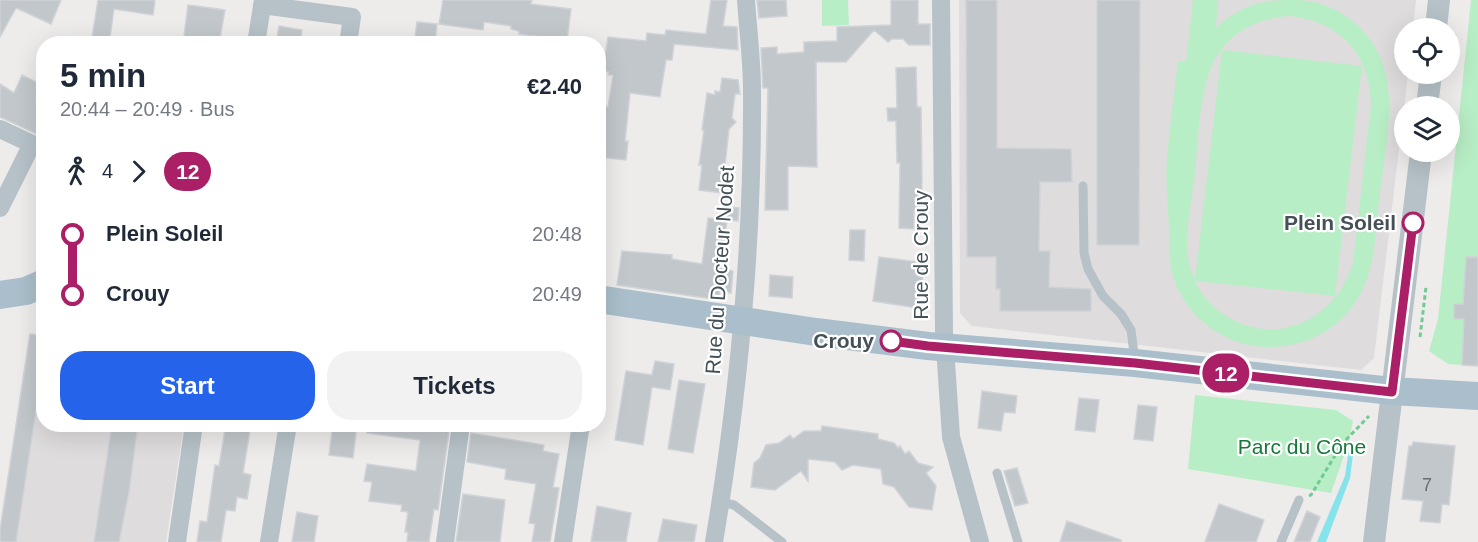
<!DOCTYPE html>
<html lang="en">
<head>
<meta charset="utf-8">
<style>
	:root { --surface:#fff; --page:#f2f2f3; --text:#1f2937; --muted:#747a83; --accent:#2563eb }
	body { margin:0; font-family:Arial,sans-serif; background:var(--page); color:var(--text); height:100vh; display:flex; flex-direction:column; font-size:22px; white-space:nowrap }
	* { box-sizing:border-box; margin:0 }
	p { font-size:20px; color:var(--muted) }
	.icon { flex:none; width:33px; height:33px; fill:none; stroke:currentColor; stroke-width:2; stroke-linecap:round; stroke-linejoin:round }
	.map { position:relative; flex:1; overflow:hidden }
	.details { position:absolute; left:36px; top:36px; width:570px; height:396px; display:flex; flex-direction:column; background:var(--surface); border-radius:24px; box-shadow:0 6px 24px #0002 }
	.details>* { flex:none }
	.badge { padding:0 12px; border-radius:20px; font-size:21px; line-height:39px }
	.controls { position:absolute; left:1394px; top:18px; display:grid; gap:12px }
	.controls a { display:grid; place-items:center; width:66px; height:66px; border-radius:50%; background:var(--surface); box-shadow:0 6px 24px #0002; font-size:30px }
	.map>.badge { position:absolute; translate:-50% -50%; box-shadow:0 0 0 3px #fff }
	.legs { display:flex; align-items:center; gap:9px; height:66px; padding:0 24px; font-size:20px }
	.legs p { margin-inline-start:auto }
	.summary { display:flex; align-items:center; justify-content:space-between; height:102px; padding:0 24px }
	h1 { font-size:33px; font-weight:700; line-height:45px }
	.primary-button { display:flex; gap:12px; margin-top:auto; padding:12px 24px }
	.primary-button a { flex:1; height:69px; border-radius:24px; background:var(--accent); color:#fff; font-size:24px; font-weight:700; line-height:69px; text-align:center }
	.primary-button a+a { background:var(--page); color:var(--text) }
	ul { padding:0 24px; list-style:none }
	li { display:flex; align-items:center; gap:21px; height:60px; font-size:22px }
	li i { display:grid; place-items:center; width:9px; height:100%; margin:0 8px; background:currentColor }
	li i::after { content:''; width:15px; height:15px; margin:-8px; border:4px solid; border-radius:50%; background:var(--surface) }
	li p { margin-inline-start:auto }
	li:first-child i { background:linear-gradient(#0000 50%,currentColor 0) }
	li:last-child i { background:linear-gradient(currentColor 50%,#0000 0) }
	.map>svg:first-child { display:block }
	.education { fill:#dfdcdd }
	.green { fill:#b8eec5; fill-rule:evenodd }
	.water { fill:#84e3eb }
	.building { fill:#c2c7cb; stroke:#cfd3d7; stroke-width:1.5 }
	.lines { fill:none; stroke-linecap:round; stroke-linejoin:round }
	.path { stroke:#70cb92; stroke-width:3; stroke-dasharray:4.5 3; stroke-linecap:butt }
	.service { stroke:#b6c2c8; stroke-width:9 }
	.minor { stroke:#b6c2c8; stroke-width:18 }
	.tertiary { stroke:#b6c2c8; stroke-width:22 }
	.primary { stroke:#aabfcb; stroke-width:28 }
	.line-1-casing { stroke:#fff; stroke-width:14 }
	.line-1 { stroke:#ab1f66; stroke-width:9 }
	.stop-1-dot { fill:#fff; stroke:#ab1f66; stroke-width:3 }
	.labels { text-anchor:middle; stroke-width:4.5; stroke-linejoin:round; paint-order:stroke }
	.number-label { font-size:18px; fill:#646e75 }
	.stop-label { font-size:21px; font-weight:bold; fill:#445158; stroke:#fff; text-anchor:end }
	.street-label { font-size:21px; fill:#445158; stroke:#fff }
	.park-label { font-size:21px; fill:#16783a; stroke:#fff }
</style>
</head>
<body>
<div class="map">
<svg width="1478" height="542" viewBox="0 0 1478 542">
	<rect width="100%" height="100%" fill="#eeebeb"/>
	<!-- education -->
	<path class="education" d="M 959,0 L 1416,0 L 1413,28 L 1404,28 L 1404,74 L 1408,74 L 1374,358 L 1361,370 L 972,326 L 960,313 Z
		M 29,334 L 43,336 L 44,424 L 184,425 L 166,542 L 0,542 L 0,530 Z"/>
	<!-- green -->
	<path class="green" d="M 822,0 L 848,0 L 849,25 L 822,26 Z
		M 1193,0 L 1218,0 L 1216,27 C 1245,4 1259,0 1295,0 C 1315,0 1334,7 1350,19 C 1407,63 1387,131 1380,192 C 1375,230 1377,273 1353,306 C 1333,333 1301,348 1267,347 C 1225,346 1187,318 1174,279 C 1168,262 1170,247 1169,229 C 1168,205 1165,181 1167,157 C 1170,125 1174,94 1178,62 L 1186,62 ZM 1289,16 C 1340,21 1370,54 1371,105 L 1353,263 C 1337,315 1284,346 1233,320 C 1216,311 1202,298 1195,281 L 1335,296 L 1362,66 L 1222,50 L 1195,280 C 1190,270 1187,257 1187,245 C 1187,221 1192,196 1195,173 C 1199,136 1198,84 1219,53 C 1234,29 1261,18 1289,16 Z
		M 1471,0 L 1478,0 L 1478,366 L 1448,364 L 1429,351 L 1438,319 Z
		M 1195,395 L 1336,410 L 1353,421 L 1349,441 L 1331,493 L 1188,469 Z"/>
	<!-- water -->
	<path class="water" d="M 1354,447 L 1350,478 L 1326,542 L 1317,542 L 1345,476 L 1349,448 Z"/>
	<!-- building -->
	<path class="building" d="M 0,0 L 61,0 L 51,24 L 16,8 L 0,37 Z
		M 98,0 L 155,0 L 153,15 L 114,9 L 109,44 L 91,44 Z
		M 443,0 L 532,0 L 531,4 L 571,9 L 567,40 L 519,34 L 519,31 L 511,29 L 511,26 L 484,22 L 483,30 L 439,24 Z
		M 711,0 L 727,0 L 723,26 L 737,27 L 738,50 L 674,44 L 672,60 L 666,60 L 660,97 L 630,93 L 625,141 L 628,141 L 626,160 L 598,157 L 598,128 L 601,106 L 608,107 L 613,75 L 608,75 L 609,72 L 603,71 L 608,37 L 646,41 L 647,33 L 665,35 L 666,30 L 706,34 Z
		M 757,0 L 786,0 L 787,16 L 759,18 Z
		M 891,0 L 918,0 L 918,24 L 930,24 L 930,45 L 909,45 L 903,39 L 892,39 L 888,42 L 874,30 L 846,62 L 816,62 L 817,167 L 788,166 L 788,210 L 765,210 L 768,88 L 763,88 L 761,48 L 777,47 L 777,54 L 804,52 L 804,42 L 837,41 L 837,27 L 891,25 Z
		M 966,0 L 997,0 L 997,148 L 1071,149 L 1072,182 L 1040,182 L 1039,251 L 1050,251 L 1049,287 L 1091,289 L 1091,311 L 1000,311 L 1000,289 L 996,289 L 996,257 L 967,257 Z
		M 1097,0 L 1140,0 L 1139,245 L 1097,245 Z
		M 188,5 L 225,10 L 219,44 L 183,44 Z
		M 417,22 L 437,24 L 435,44 L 414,44 Z
		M 279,26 L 302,30 L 300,44 L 276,44 Z
		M 916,67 L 917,107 L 921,107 L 922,179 L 921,212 L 914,211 L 914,229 L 899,228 L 900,163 L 897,163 L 896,121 L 888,121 L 887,108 L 897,108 L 896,68 Z
		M 22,75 L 42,85 L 36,102 L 44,106 L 44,139 L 37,134 L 0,117 L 0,84 L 14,93 Z
		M 722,78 L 738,80 L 740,94 L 735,94 L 732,118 L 736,122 L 729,129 L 722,193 L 699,190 L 702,165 L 699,165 L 704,130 L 702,130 L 707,93 L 715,95 L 715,91 L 720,92 Z
		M 722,206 L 739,208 L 738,221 L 726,220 L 727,220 L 721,268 L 733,271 L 731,293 L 720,291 L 719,300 L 617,285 L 622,251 L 672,255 L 672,259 L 702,264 L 708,218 L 720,219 Z
		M 850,230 L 865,230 L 864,261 L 849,260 Z
		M 879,257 L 925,263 L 917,308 L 873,301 Z
		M 1466,257 L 1478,257 L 1478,366 L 1462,365 L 1464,319 L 1454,319 L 1454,304 L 1463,304 Z
		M 770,275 L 793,277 L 792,298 L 769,296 Z
		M 30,334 L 44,336 L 44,358 L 16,542 L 0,542 L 0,530 Z
		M 655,361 L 674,364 L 670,390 L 652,387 L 643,445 L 615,440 L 626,371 L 652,375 Z
		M 679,380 L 705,384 L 693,453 L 668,449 Z
		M 982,391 L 1017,396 L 1015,413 L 1004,412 L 1001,431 L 978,428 Z
		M 1079,398 L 1099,400 L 1095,432 L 1075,430 Z
		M 1138,405 L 1157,407 L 1153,441 L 1134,439 Z
		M 112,424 L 138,424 L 129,492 L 119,542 L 94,542 Z
		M 226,424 L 251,424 L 243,473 L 251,475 L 247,499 L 237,497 L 235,511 L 226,510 L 221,542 L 197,542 L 200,521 L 207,522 L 215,465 L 219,466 Z
		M 333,424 L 357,424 L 353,458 L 329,455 Z
		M 368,424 L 450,424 L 438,510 L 434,509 L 429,542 L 407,542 L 408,532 L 405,532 L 408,512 L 401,511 L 402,505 L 369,501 L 372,482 L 364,481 L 367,464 L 416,471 L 420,440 L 367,433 Z
		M 822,426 L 878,434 L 878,439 L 894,443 L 898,448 L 900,446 L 905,454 L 909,451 L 918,463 L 933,467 L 926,473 L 936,486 L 932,510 L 909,507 L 894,487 L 883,484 L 881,469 L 853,465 L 842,470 L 835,462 L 808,459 L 808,481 L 801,471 L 775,490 L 751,487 L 754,463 L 760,458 L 766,445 L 779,443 L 790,435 L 793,439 L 804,431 L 821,431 Z
		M 471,433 L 544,445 L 543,451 L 559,454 L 553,487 L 559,488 L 550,542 L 532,542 L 535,524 L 529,523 L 536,484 L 505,479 L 506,469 L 467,462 Z
		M 1413,442 L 1455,446 L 1449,505 L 1442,504 L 1440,523 L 1420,521 L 1423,501 L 1402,499 L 1409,446 L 1412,446 Z
		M 1017,468 L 1028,503 L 1015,506 L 1004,471 Z
		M 463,494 L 505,500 L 500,542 L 456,542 Z
		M 1219,504 L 1264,520 L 1256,542 L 1205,542 Z
		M 597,506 L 631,513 L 626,542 L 591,542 Z
		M 1307,511 L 1320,517 L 1310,542 L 1294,542 Z
		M 297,512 L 318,516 L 314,542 L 292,542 Z
		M 663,519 L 697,525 L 694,542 L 658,542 Z
		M 1067,521 L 1121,540 L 1121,542 L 1060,542 Z"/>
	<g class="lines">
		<!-- path -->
		<path class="path" d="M 1451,72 L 1455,34
			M 1420,337 L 1426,287
			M 1309,496 L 1311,495 L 1342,444 L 1369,416"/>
		<!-- service -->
		<path class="service" d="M 1083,186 L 1084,253 L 1088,269 L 1103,296 L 1121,314 L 1131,330 L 1135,361
			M 997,473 L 1018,542
			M 721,502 L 734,505 L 782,542
			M 1281,542 L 1299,500"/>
		<!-- minor -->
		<path class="minor" d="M 941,0 L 944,332 L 951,437 L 980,542
			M 262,5 L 352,17 L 348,44
			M 256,44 L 263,0
			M 0,129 L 32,144 L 0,208
			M 177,542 L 194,424
			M 269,542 L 288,424
			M 445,542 L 461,424
			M 563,542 L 581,424
			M 714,542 C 739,393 753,242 752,91 C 752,61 748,30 746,0"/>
		<!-- tertiary -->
		<path class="tertiary" d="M 1436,28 L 1439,0
			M 1427,106 L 1431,74
			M 1374,542 L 1421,152"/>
		<!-- primary -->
		<path class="primary" d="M 0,295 L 26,291 L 44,283
			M 598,299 L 816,332 L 928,346 L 1135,363 L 1392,391 L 1478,396"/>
	</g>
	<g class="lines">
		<!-- line-1 casing -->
		<g class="line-1-casing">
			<path id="line-1" d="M 891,341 L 928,346 L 1135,363 L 1392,392 L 1413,223"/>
		</g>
		<!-- line-1 -->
		<use href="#line-1" class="line-1"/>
	</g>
	<!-- markers -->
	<g class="stop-1-dot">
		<circle cx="1413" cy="223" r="10"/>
		<circle cx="891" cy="341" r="10"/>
	</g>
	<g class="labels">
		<!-- number labels -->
		<g class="number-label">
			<text x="1427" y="491">7</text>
		</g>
		<!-- stop labels -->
		<g class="stop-label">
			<text x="1396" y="230">Plein Soleil</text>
			<text x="874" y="348">Crouy</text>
		</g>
		<!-- street labels -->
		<g class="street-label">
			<text transform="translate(921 255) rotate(-90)" y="7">Rue de Crouy</text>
			<text transform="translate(720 270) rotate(-86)" y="7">Rue du Docteur Nodet</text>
		</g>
		<!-- park labels -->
		<g class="park-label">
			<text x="1302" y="454">Parc du Cône</text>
		</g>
	</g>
</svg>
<div class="controls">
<a><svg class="icon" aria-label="locate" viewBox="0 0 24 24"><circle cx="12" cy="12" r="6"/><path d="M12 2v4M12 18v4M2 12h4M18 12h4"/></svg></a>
<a><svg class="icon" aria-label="layers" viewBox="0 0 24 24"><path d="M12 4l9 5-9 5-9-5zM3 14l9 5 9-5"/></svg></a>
</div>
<b class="badge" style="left:1226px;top:373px;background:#ab1f66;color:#fff">12</b>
<section class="details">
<div class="summary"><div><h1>5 min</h1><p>20:44 – 20:49 · Bus</p></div><b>€2.40</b></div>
<div class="legs"><svg class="icon" aria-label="walk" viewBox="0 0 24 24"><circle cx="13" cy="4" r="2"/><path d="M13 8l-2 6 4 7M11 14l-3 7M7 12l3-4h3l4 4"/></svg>4<svg class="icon" aria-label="forward" viewBox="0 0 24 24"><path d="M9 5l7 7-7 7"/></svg><b class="badge" style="background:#ab1f66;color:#fff">12</b></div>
<ul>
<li><i style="color:#ab1f66"></i><b>Plein Soleil</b><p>20:48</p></li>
<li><i style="color:#ab1f66"></i><b>Crouy</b><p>20:49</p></li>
</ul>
<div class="primary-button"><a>Start</a><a>Tickets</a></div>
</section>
</div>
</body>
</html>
